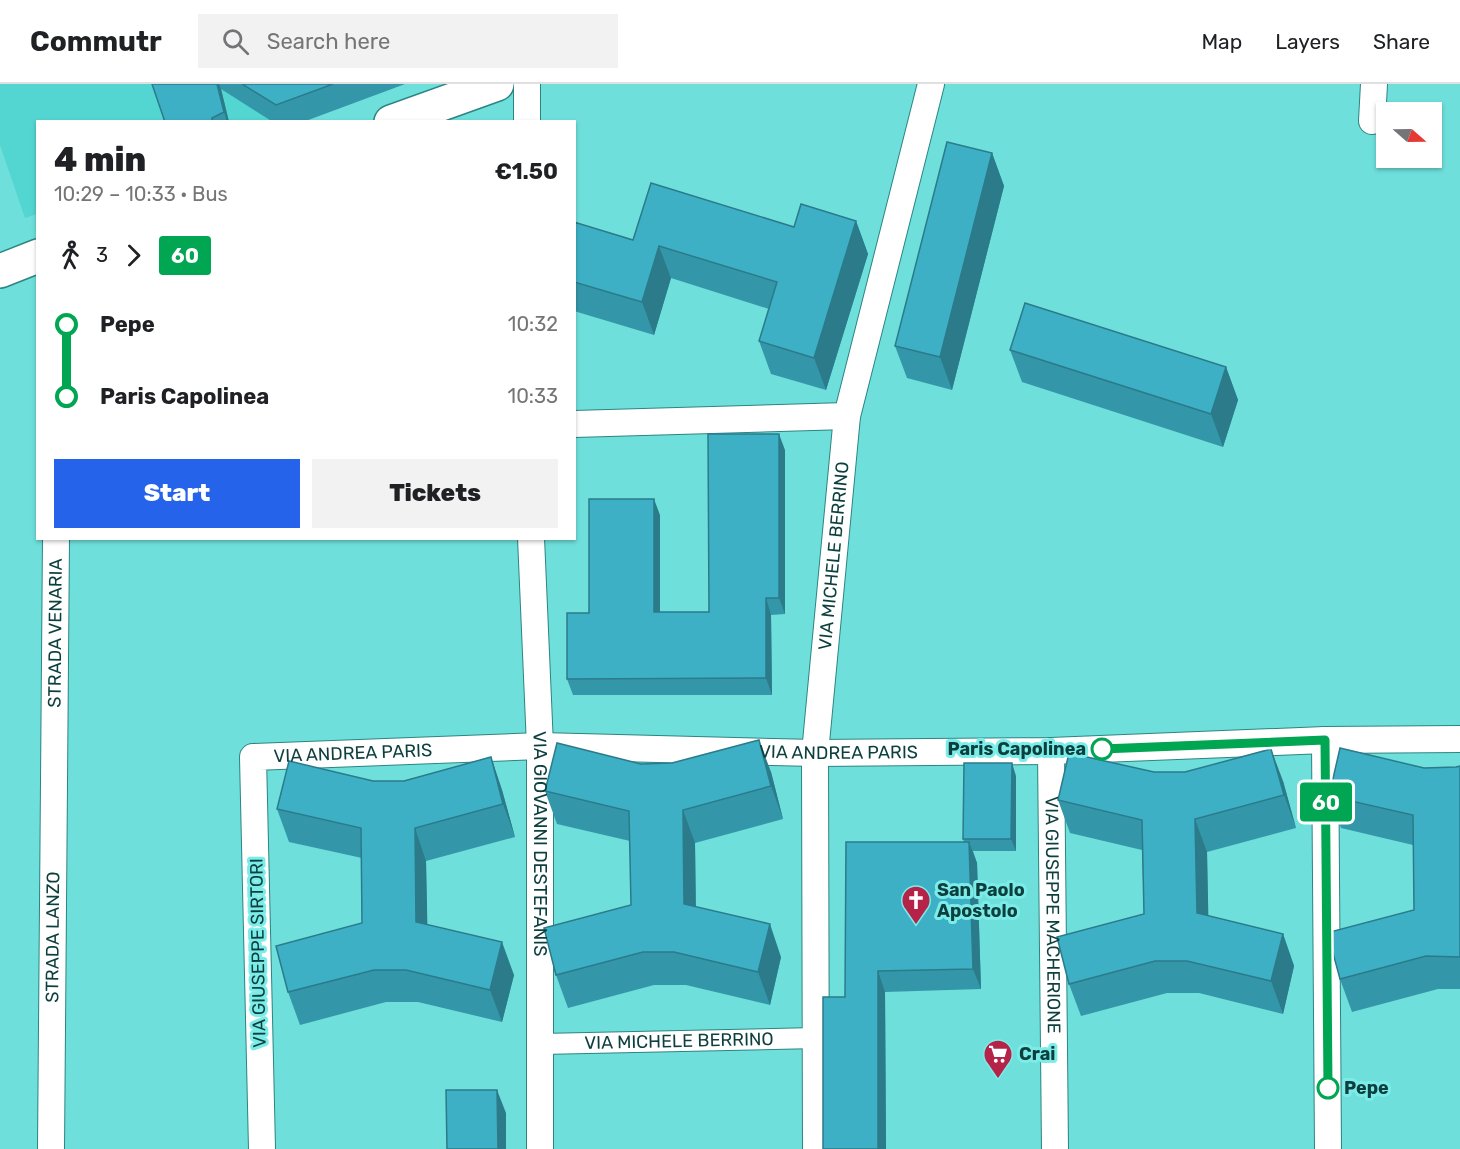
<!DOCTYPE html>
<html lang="en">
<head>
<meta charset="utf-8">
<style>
	:root { --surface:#fff; --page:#f2f2f2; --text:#202124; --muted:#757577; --line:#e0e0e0; --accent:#2563eb }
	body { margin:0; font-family:Rubik,sans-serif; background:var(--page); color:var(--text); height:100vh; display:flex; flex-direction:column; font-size:22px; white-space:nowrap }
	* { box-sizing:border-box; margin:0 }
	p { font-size:20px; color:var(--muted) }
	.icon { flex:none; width:33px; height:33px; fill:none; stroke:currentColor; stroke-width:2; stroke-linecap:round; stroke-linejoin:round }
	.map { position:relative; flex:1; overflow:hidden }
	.details { position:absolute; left:36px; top:36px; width:540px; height:420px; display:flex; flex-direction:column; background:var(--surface); border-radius:0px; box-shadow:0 2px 4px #0004 }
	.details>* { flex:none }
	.badge { padding:0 12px; border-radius:4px; font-size:21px; line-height:39px }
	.needle { width:39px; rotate:110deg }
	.buttons { position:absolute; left:1376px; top:18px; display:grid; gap:12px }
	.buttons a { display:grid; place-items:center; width:66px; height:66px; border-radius:0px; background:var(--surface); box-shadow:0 2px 4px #0004; font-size:30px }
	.map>.badge { position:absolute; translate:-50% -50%; box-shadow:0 0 0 3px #fff }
	.legs { display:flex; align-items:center; gap:9px; height:66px; padding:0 18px; font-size:20px }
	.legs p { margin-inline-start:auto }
	.headline { display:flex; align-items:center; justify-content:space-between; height:102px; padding:0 18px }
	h1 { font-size:33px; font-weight:800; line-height:45px }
	.primary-button { display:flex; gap:12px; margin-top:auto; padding:12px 18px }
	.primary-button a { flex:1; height:69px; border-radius:0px; background:var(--accent); color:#fff; font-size:24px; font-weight:800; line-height:69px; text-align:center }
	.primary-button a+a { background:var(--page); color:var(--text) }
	ul { padding:0 18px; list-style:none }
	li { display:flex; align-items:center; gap:21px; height:72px; font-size:22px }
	li i { display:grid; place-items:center; width:9px; height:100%; margin:0 8px; background:currentColor }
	li i::after { content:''; width:15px; height:15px; margin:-8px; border:4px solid; border-radius:50%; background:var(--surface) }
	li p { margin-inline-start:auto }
	li:first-child i { background:linear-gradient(#0000 50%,currentColor 0) }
	li:last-child i { background:linear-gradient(currentColor 50%,#0000 0) }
	header { display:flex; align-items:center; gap:36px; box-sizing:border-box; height:84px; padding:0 30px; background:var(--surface); border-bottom:2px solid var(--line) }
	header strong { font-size:28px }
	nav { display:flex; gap:33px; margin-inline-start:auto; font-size:21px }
	.search { width:420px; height:54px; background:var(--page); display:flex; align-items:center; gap:15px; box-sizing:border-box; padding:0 21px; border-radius:0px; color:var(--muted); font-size:22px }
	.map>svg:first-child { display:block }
	.built { fill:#53d5d1 }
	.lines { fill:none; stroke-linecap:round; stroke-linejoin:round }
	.pedestrian-casing { stroke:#2c8582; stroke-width:22 }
	.minor-casing { stroke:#2c8582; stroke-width:28 }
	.tertiary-casing { stroke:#2c8582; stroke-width:36 }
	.pedestrian { stroke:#fff; stroke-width:20 }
	.minor { stroke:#fff; stroke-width:26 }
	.tertiary { stroke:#fff; stroke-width:33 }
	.wall { fill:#3497a9 }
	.shaded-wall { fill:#2b7b8a }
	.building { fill:#3db0c5; stroke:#2b7b8a; stroke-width:1.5 }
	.line-1-casing { stroke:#fff; stroke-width:14 }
	.line-1 { stroke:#00a651; stroke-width:9 }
	.stop-1-dot { fill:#fff; stroke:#00a651; stroke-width:3 }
	.labels { text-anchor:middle; stroke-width:6; stroke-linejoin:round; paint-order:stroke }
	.street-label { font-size:18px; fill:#0c3f3d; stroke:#7cece8 }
	.stop-label { font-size:18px; font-weight:bold; fill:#0c3f3d; stroke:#7cece8; text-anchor:end }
	.poi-label { font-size:18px; font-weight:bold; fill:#0c3f3d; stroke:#7cece8; text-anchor:start }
</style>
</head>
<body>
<header>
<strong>Commutr</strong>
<div class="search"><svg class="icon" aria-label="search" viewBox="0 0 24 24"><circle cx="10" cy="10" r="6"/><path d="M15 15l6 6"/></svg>Search here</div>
<nav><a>Map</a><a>Layers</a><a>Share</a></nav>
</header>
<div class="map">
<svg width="1460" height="1065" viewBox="0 0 1460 1065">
	<rect width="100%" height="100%" fill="#6edfdb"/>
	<!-- built -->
	<path class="built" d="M 0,0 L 405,0 L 303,37 L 38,38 L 37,130 L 25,134 L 0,61 Z"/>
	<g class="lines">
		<!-- pedestrian casing -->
		<g class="pedestrian-casing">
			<g id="pedestrian">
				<path id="s1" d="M 541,960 L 817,954"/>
			</g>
		</g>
		<!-- minor casing -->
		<g class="minor-casing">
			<g id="minor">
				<path d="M 527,0 L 527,38"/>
				<path d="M 1372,37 L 1374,0"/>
				<path d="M 574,340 L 847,332"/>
				<path id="s2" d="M 531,454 L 540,662 L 540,1065"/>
				<path d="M 1325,656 L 1328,1065"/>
				<path id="s3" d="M 1051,667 L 1055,1065"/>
				<path id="s4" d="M 51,1065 L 56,454"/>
				<path id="s5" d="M 262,1065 L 253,673 L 540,662 L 815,669 L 1051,667 L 1325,656 L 1460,655"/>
				<path id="s6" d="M 816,1065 L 815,669 L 847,332 L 931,0"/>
			</g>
		</g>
		<!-- tertiary casing -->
		<g class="tertiary-casing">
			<path id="tertiary" d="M 391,38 L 497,0
				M 0,187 L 38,172"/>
		</g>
		<!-- pedestrian -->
		<use href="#pedestrian" class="pedestrian"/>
		<!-- minor -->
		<use href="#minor" class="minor"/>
		<!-- tertiary -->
		<use href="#tertiary" class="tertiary"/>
	</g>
	<!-- wall -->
	<path class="wall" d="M 152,0 L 405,0 L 303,38 L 273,38 L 221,5 L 229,38 L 165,38 Z
		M 992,69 L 1004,102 L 952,306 L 907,294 L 895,262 Z
		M 856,137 L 868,170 L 826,306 L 771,290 L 759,257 L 769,225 L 671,194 L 654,251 L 574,227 L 574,138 L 633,156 Z
		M 1010,266 L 1226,283 L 1238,316 L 1223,363 L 1022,298 Z
		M 785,366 L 785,530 L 771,531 L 772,611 L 573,611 L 567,595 L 660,431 L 660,528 L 709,528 Z
		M 491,673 L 502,706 L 515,753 L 426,777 L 427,840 L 514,891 L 502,938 L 418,918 L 386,918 L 300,941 L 288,908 L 362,839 L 362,774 L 289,758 L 277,725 L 373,697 L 404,697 Z
		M 1460,682 L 1460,905 L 1438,905 L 1352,928 L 1340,895 L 1414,826 L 1413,761 L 1341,744 L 1329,712 Z
		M 771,688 L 783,735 L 695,759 L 696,823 L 781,873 L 770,921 L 686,901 L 654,901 L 568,924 L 556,891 L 631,821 L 630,757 L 557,740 L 545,707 Z
		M 1016,692 L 1016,767 L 973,767 L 977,779 L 981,905 L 885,908 L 886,1065 L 823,1065 L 845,913 L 964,758 L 963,755 Z
		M 1283,697 L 1296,744 L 1207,768 L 1208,832 L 1283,850 L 1294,882 L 1283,930 L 1199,909 L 1167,909 L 1081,932 L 1069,900 L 1144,830 L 1142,766 L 1070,749 L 1058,716 Z"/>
	<!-- shaded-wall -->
	<path class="shaded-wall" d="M 217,0 L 219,0 L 221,5 L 229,38 L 227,38 L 224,28 Z
		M 992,69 L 1004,102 L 952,306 L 940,273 Z
		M 856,137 L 868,170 L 826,306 L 814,274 Z
		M 659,162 L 671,194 L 654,251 L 642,218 Z
		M 1226,283 L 1238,316 L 1223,363 L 1211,330 Z
		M 779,350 L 785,366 L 785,530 L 779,514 Z
		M 654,415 L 660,431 L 660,545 L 654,528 Z
		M 766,514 L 771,531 L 772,611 L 766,594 Z
		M 759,656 L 771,688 L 783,735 L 771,702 Z
		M 1271,665 L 1283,697 L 1296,744 L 1284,711 Z
		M 491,673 L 502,706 L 515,753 L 503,720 Z
		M 1012,679 L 1016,692 L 1016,767 L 1011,755 Z
		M 683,726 L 695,759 L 696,853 L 684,820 Z
		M 1195,735 L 1207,768 L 1209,862 L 1197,829 Z
		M 415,744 L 426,777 L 428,870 L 416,838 Z
		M 969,758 L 977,779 L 981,905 L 973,885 Z
		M 770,840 L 781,873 L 770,921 L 758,888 Z
		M 1283,850 L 1294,882 L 1283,930 L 1271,897 Z
		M 502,858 L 514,891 L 502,938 L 490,906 Z
		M 878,887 L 885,908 L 886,1065 L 878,1065 Z
		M 497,1006 L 506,1029 L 506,1065 L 498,1065 Z"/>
	<!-- building -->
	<path class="building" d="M 152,0 L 217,0 L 224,28 L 212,34 L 212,38 L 165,38 Z
		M 242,0 L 333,0 L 276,21 Z
		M 947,58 L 992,69 L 940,273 L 895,262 Z
		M 651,99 L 794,143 L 801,120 L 856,137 L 814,274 L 759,257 L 777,198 L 659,162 L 642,218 L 574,198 L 574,138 L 633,156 Z
		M 1025,219 L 1226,283 L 1211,330 L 1010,266 Z
		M 708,350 L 779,350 L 779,514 L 766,514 L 766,594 L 567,595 L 567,529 L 589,529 L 589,415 L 654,415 L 654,528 L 709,528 Z
		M 759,656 L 771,702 L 683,726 L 684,820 L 770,840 L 758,888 L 674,868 L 643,868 L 556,891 L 544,844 L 631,821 L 629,727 L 545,707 L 557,659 L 641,680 L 672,679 Z
		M 1340,664 L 1424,684 L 1456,683 L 1460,682 L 1460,873 L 1426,872 L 1340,895 L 1330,858 L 1330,848 L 1414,826 L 1413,731 L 1329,712 Z
		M 1271,665 L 1284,711 L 1195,735 L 1197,829 L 1283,850 L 1271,897 L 1187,877 L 1155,877 L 1069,900 L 1057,853 L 1144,830 L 1142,736 L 1058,716 L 1069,669 L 1154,688 L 1185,688 Z
		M 491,673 L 503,720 L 415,744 L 416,838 L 502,858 L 490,906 L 406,886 L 374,886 L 288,908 L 276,862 L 362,839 L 361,744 L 277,725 L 289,677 L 373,697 L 404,697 Z
		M 964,679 L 1012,679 L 1011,755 L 963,755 Z
		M 846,758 L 969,758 L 973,885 L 878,887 L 878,1065 L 823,1065 L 823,913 L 845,913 Z
		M 446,1006 L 497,1006 L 498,1065 L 447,1065 Z"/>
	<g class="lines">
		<!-- line-1 casing -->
		<g class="line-1-casing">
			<path id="line-1" d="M 1102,665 L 1325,656 L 1328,1004"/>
		</g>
		<!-- line-1 -->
		<use href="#line-1" class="line-1"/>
	</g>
	<!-- icons -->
	<defs>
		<g id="church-pin" transform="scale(1.5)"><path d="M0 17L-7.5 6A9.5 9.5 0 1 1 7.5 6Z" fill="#b52349" stroke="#7cece8"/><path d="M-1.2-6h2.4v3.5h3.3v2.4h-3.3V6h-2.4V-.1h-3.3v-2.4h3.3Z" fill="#fff"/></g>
		<g id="supermarket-pin" transform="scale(1.5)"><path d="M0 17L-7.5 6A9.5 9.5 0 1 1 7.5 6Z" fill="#b52349" stroke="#7cece8"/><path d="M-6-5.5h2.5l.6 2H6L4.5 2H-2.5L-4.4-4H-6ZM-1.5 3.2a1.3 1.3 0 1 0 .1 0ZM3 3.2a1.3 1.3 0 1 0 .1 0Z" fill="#fff"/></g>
	</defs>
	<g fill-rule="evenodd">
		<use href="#church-pin" x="916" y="816"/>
		<use href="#supermarket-pin" x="998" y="970"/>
	</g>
	<!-- markers -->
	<g class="stop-1-dot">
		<circle cx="1102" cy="665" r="10"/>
		<circle cx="1328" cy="1004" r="10"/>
	</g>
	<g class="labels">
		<!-- street labels -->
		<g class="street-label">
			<text dy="6" stroke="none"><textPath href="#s6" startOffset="594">VIA MICHELE BERRINO</textPath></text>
			<text dy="6" stroke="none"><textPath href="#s4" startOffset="516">STRADA VENARIA</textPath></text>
			<text dy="6" stroke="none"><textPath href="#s5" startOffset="978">VIA ANDREA PARIS</textPath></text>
			<text dy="6" stroke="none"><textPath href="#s5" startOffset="492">VIA ANDREA PARIS</textPath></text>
			<text dy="6" stroke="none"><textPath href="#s2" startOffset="306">VIA GIOVANNI DESTEFANIS</textPath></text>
			<text dy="6" stroke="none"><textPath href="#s3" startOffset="164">VIA GIUSEPPE MACHERIONE</textPath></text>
			<text dy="6" stroke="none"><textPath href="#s4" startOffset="212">STRADA LANZO</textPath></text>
			<text transform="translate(258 869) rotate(-91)" y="6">VIA GIUSEPPE SIRTORI</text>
			<text dy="6" stroke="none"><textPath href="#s1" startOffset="138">VIA MICHELE BERRINO</textPath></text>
		</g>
		<!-- stop labels -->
		<g class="stop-label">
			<text x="1086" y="671">Paris Capolinea</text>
			<text x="1344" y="1010" text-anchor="start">Pepe</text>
		</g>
		<!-- poi labels -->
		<g class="poi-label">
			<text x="937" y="812">San Paolo<tspan x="937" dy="21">Apostolo</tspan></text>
			<text x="1019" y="976">Crai</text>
		</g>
	</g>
</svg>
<div class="buttons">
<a><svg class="needle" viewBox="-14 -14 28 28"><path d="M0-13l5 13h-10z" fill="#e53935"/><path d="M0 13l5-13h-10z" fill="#757577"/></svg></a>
</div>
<b class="badge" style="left:1326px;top:718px;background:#00a651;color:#fff">60</b>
<section class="details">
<div class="headline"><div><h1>4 min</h1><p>10:29 – 10:33 · Bus</p></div><b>€1.50</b></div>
<div class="legs"><svg class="icon" aria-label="walk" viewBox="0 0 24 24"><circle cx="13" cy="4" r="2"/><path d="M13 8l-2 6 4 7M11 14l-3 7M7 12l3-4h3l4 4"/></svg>3<svg class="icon" aria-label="forward" viewBox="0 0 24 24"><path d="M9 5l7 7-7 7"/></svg><b class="badge" style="background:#00a651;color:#fff">60</b></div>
<ul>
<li><i style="color:#00a651"></i><b>Pepe</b><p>10:32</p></li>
<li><i style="color:#00a651"></i><b>Paris Capolinea</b><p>10:33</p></li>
</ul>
<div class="primary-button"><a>Start</a><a>Tickets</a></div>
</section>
</div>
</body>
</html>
